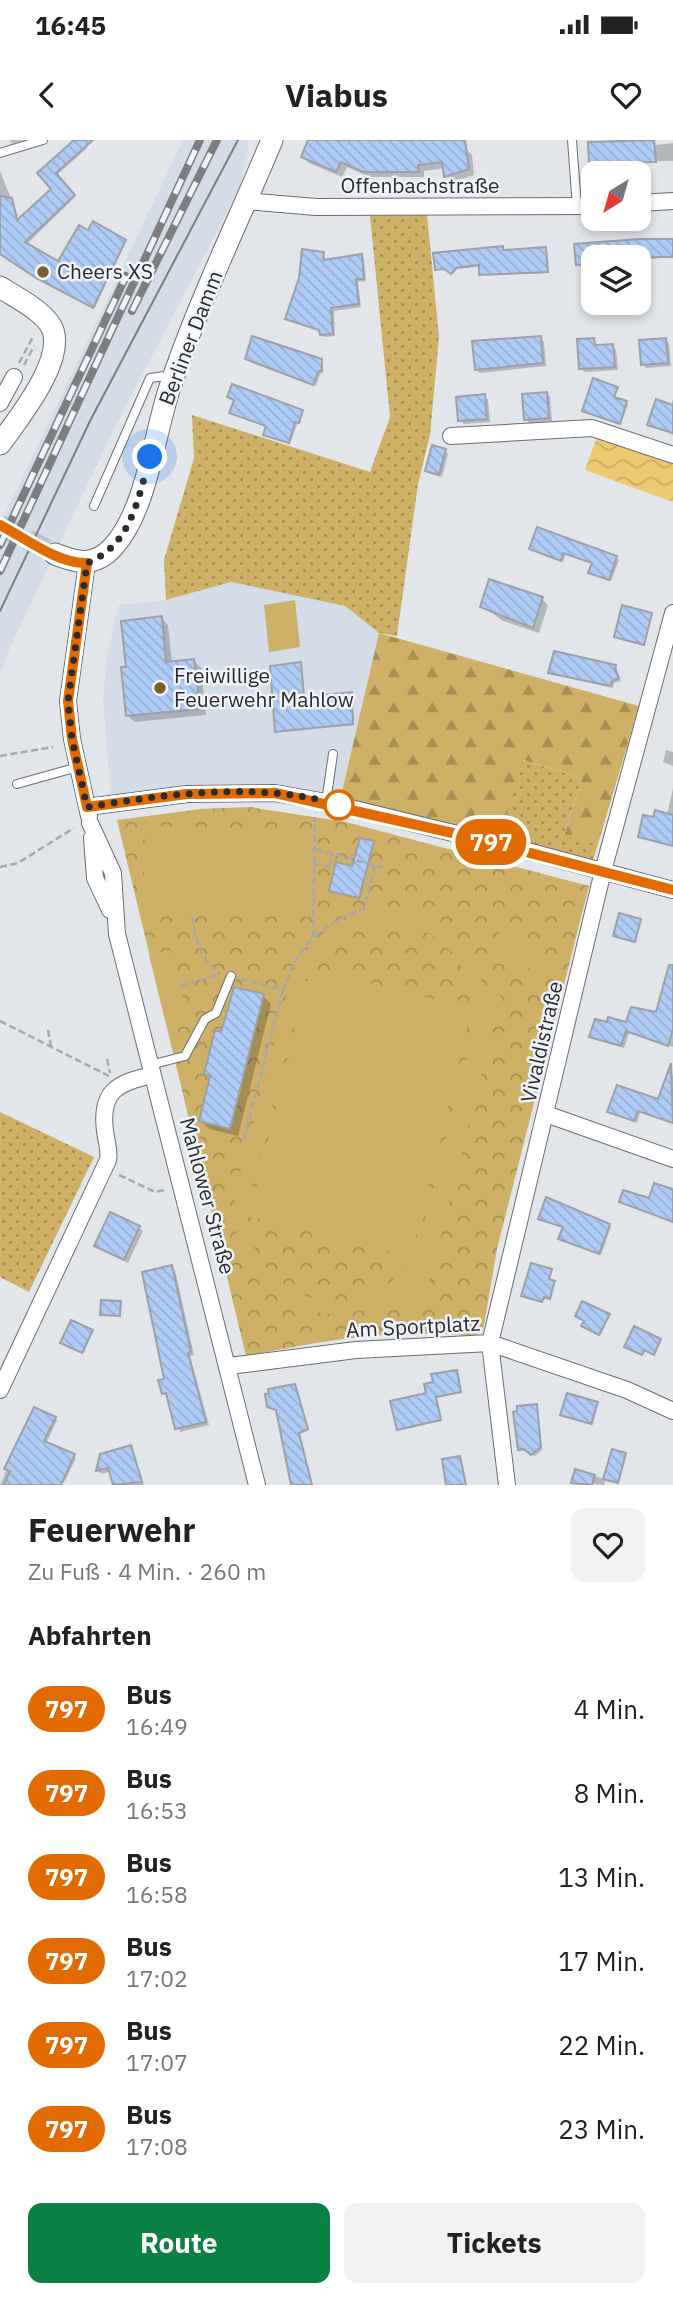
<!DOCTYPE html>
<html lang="de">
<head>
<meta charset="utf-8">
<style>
	:root { --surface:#fff; --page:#f2f2f2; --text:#222; --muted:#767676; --accent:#0b8043 }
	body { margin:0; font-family:"IBM Plex Sans",sans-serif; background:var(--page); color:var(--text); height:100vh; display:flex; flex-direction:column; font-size:26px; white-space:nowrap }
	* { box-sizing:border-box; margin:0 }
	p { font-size:23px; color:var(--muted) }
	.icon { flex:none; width:38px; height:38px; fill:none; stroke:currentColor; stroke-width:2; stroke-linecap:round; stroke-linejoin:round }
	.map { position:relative; height:1345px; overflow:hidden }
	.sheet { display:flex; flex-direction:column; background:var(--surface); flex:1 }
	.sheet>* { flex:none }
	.badge { padding:0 14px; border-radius:23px; font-size:24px; line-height:46px }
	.needle { width:46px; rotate:217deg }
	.controls { position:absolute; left:581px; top:21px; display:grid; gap:14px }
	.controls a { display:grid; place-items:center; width:70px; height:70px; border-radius:14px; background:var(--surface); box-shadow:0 4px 10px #0003; font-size:35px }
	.you { position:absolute; width:35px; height:35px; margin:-18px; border:5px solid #fff; border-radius:50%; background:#1a73e8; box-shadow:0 0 0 10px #1a73e833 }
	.map>.badge { position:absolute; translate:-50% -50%; box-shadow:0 0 0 4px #fff }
	h2 { padding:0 28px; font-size:26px; line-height:63px }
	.round { display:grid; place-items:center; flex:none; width:74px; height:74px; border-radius:14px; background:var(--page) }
	.head { display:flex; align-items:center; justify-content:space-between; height:119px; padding:0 28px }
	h1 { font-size:33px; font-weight:800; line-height:52px }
	.cta { display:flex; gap:14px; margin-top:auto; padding:14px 28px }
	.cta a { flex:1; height:80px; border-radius:14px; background:var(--accent); color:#fff; font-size:28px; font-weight:800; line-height:80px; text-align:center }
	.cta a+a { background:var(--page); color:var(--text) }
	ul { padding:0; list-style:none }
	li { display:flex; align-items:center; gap:21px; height:84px; padding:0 28px }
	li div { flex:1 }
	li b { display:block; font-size:26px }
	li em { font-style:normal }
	li .badge { min-width:77px; font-weight:700; text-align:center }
	.status { display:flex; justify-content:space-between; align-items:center; height:49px; padding:0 35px; background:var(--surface); direction:ltr }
	.status svg { height:19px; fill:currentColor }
	header { display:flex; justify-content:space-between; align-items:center; height:91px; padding:0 28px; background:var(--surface); font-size:32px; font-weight:800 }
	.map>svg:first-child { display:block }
	.built { fill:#d4dce8 }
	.grass { fill:url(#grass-dots) }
	.forest { fill:url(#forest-firs) }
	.park { fill:url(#park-crowns) }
	.garden { fill:#ceb167; fill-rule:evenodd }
	.water { fill:url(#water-waves) }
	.shadow { fill:#0003 }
	.building { fill:url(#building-back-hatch); stroke:#9da0a5; stroke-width:2 }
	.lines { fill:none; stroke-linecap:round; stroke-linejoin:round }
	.secondary-tunnel { stroke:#bdc1c5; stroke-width:21; stroke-dasharray:21 10; stroke-linecap:butt }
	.service-casing { stroke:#6a6d72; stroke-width:10 }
	.minor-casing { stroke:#6a6d72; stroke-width:18 }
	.secondary-casing { stroke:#6a6d72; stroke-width:23 }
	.path { stroke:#a5a8ac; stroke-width:2.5; stroke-dasharray:7 3.5; stroke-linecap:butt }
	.service { stroke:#fff; stroke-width:8 }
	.minor { stroke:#fff; stroke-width:16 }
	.secondary { stroke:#fff; stroke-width:21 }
	.tram { stroke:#7c7e81; stroke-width:2 }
	.rail-casing { stroke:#7c7e81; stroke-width:8 }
	.rail { stroke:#f0f3f9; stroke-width:5; stroke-dasharray:16; stroke-linecap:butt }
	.line-casing { stroke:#fff; stroke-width:16 }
	.line { stroke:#e16b00; stroke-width:10 }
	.walk { stroke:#2b2c2e; stroke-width:7; stroke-dasharray:0 12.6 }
	.poi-dot { fill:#756130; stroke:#f0f3f9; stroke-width:2.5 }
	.stop-dot { fill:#fff; stroke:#e16b00; stroke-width:3.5 }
	.labels { text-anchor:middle; stroke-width:5; stroke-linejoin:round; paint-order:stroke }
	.street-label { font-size:21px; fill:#2b2c2e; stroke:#f0f3f9 }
	.poi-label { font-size:21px; fill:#2b2c2e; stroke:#f0f3f9; text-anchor:start }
</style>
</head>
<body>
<div class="status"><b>16:45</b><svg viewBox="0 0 49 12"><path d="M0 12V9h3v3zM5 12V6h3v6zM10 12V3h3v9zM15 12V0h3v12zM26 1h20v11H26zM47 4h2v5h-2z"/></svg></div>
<header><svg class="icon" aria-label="back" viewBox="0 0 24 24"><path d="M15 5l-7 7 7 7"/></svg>Viabus<svg class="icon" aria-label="heart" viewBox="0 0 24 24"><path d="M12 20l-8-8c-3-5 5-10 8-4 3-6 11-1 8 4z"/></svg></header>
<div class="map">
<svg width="673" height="1345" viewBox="0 0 673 1345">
	<defs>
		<pattern id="grass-dots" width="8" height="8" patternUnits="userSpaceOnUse" patternTransform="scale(1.75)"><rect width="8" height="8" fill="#ceb167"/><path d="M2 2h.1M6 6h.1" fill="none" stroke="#a79055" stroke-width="1.8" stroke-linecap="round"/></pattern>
		<pattern id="forest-firs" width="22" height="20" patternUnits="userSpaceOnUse" patternTransform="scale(1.75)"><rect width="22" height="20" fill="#ceb167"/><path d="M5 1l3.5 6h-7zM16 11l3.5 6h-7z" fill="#a79055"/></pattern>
		<pattern id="park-crowns" width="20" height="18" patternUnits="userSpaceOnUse" patternTransform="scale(1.75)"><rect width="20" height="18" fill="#ceb167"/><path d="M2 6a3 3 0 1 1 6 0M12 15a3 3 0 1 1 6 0" fill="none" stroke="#a79055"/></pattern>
		<pattern id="water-waves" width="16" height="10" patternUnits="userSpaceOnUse" patternTransform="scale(1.75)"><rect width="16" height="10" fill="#edc971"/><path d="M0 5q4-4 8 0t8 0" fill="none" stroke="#cbad62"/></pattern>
		<pattern id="building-back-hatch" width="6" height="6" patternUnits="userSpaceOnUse" patternTransform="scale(1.75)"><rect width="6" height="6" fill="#aecbf6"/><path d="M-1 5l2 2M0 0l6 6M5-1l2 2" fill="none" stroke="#96aed3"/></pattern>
	</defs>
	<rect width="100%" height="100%" fill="#e2e6eb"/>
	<!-- built -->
	<path class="built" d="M 183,0 L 249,0 L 241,45 L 111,295 L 11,505 L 0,534 L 0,384 Z
		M 231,442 L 345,466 L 379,493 L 340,660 L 111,657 L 103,560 L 107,515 L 119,465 L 166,460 Z"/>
	<!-- grass -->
	<path class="grass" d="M 427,74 L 439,197 L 430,295 L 418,344 L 397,496 L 379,493 L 345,466 L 231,442 L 166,460 L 164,420 L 194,318 L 192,275 L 370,332 L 390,277 L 370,76 Z
		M 522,620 L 582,638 L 564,695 L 598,704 L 591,726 L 499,700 Z
		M 0,972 L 94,1017 L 29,1152 L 0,1137 Z"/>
	<!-- forest -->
	<path class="forest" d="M 379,493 L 639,566 L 598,704 L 564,696 L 582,638 L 523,620 L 499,700 L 340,660 Z"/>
	<!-- park -->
	<path class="park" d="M 250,667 L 346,682 L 589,746 L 497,1109 L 484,1185 L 479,1193 L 470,1196 C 393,1188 322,1201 246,1216 L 117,680 L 201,669 Z"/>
	<!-- garden -->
	<path class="garden" d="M 295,460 L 300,507 L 269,512 L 264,465 Z
		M 145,686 L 313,689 L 312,777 L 143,774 Z
		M 385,769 C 440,775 468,801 486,852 L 501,856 L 423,1167 L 390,1158 C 361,1176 325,1179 293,1165 C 260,1150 238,1117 235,1081 C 232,1052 244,1021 251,993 C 265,941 279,889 291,837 C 310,796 339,775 385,769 ZM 390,783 C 452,789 478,835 473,893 L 419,1104 C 375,1203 232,1163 249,1056 L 307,832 C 326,800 352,785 390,783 Z
		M 500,790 L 547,818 L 540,830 L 487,822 Z
		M 171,810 L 187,875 L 165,880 L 149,815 Z
		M 311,828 L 472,869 L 411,1117 L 249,1077 Z"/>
	<!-- water -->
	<path class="water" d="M 598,294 L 673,324 L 673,362 L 585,330 Z"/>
	<!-- shadow -->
	<path class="shadow" d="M 10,0 L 25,0 L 12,4 Z
		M 76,0 L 87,8 L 56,36 L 75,57 L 26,105 L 59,123 L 88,93 L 125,101 L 95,168 L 9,120 L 0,111 L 0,99 L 53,49 L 39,33 Z
		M 310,0 L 442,0 L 466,9 L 472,15 L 474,35 L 452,42 L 446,36 L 445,28 L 424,31 L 424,37 L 370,37 L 347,27 L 342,37 L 309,23 L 303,17 Z
		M 654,2 L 655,5 L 673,3 L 673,21 L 591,22 Z
		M 0,31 L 18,76 L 0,80 Z
		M 673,100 L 673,117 L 641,120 L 642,129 L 639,129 L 639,117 L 593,117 L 593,125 L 577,124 L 576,105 Z
		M 502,108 L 504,111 L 545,108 L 548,133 L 482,135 L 480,126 L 457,129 L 453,134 L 447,130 L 437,130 Z
		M 323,113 L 326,121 L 361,116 L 364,119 L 366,141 L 358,142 L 361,167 L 334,171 L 335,196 L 324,197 L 320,191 L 287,179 L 301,139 Z
		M 540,198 L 544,202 L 546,226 L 480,233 L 476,229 Z
		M 594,199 L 598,207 L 612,206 L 616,210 L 618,230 L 585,232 L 581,228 Z
		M 665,200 L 669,203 L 671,226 L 646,228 L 642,224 Z
		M 247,219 L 321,220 L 324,232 L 320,234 L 316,246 Z
		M 617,248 L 615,259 L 628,264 L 621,284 L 585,272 Z
		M 547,253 L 550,257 L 552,281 L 529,283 L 526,279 Z
		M 484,256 L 488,260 L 490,282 L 464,284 L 460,280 Z
		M 673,259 L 673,295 L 649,284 L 671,266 Z
		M 302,272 L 290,303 L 266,296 Z
		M 445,310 L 448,314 L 442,337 L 431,334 L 427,330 Z
		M 531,409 L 616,418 L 619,420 L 611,441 L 593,435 L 593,424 L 566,414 L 563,422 Z
		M 542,459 L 548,465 L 539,493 L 503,481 L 482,466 Z
		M 651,474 L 645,505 L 617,498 Z
		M 161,478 L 168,485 L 172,524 L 194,521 L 201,528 L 206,575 L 135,582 L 128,576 Z
		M 300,524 L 305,559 L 351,554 L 354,585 L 277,591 Z
		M 616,526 L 621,541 L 614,543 L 613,548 L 550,532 Z
		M 666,610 L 673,612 L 673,626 L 663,622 Z
		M 673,648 L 673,706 L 654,680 L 667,675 Z
		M 373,703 L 360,759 L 332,752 L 353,728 Z
		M 640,780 L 636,802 L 616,797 Z
		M 673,851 L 673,907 L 629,893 L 624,908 L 591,896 L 657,874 Z
		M 263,856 L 271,864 L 238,996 L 209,989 L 201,981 L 211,939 L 206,933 Z
		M 669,933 L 673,935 L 673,984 L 640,972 L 637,983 L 610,972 L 659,962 Z
		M 673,1050 L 673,1083 L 621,1062 L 650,1060 Z
		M 547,1059 L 577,1069 L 578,1073 L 611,1087 L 601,1115 L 560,1099 L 564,1087 Z
		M 139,1088 L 143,1091 L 128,1123 L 97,1106 Z
		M 172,1127 L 175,1130 L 194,1215 L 190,1216 L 209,1285 L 180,1292 L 169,1256 L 163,1253 Z
		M 551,1131 L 550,1141 L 555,1144 L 551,1159 L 545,1157 L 544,1161 L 524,1155 Z
		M 609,1175 L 601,1195 L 585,1187 L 585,1181 Z
		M 92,1192 L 84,1213 L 64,1204 Z
		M 660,1200 L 655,1215 L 646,1210 L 643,1215 L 627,1208 Z
		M 458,1233 L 461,1253 L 436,1258 L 441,1281 L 399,1289 L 428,1254 Z
		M 296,1247 L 308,1290 L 299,1295 L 313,1345 L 293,1345 L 278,1270 Z
		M 597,1264 L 593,1285 L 563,1276 Z
		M 536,1265 L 542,1310 L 535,1316 L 519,1309 Z
		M 34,1269 L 57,1280 L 46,1304 L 76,1318 L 65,1341 L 37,1329 L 29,1345 L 0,1345 Z
		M 131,1307 L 144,1345 L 115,1345 L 111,1331 L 102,1334 L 98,1331 L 102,1315 Z
		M 625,1315 L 619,1343 L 606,1339 L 604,1345 L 573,1342 L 576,1331 L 605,1339 Z"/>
	<!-- building -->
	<path class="building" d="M 74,0 L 93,0 L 56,33 L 75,55 L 25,102 L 58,121 L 79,85 L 88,90 L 93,81 L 126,100 L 93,168 L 36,138 L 0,114 L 0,56 L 12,58 L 17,80 L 51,49 L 37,33 Z
		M 308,0 L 465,0 L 469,29 L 444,37 L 442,22 L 418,25 L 419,32 L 363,32 L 341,22 L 336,32 L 301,17 Z
		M 654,0 L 656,22 L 589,23 L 588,2 Z
		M 639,99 L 673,99 L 673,117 L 593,117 L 593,124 L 576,125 L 574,104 Z
		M 503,106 L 503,110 L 546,107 L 548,132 L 479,135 L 479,125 L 456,128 L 451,134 L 444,129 L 435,130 L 433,113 Z
		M 302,109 L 324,112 L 323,120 L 362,114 L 364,139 L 356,139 L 359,164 L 331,168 L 333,194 L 320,195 L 319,190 L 285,179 L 299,138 Z
		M 252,196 L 322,219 L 322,230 L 318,232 L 313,245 L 245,219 Z
		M 541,196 L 543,223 L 475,230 L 472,201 Z
		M 594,198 L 595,205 L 613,204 L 615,227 L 579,229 L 577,199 Z
		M 666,198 L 668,223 L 641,225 L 639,200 Z
		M 593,238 L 618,247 L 614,257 L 627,261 L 620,284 L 582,271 Z
		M 232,244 L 303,270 L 299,283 L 295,282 L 289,303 L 263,295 L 266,286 L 229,273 L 234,260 L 227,257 Z
		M 547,252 L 549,278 L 524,280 L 522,254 Z
		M 485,254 L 487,279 L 458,281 L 456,257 Z
		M 656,259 L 673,265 L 673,293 L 647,285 Z
		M 432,305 L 446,309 L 439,335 L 425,331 Z
		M 537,387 L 617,416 L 609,440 L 588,433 L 592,423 L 563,413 L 561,421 L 529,409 Z
		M 489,439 L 543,457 L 533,488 L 480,467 Z
		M 622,465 L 652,473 L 644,505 L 614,497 Z
		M 162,476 L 166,522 L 194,519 L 200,569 L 126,576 L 121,527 L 126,527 L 121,481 Z
		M 554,511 L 616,525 L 615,530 L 619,538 L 612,541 L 610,546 L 548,533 Z
		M 301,522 L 304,557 L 352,552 L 353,584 L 275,592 L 270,526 Z
		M 655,670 L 673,675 L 673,706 L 638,697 L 643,675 L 653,677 Z
		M 360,698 L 374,701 L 359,758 L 329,751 L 336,722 L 352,726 Z
		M 619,773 L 641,779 L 635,802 L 613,796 Z
		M 669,825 L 673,825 L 673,889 L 668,906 L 626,891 L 621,906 L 589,897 L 595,879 L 607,882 L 608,877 L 626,882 L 631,867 L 656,872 Z
		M 234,847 L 264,854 L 230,989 L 199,981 L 210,936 L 204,934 L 215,890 L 221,892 Z
		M 671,923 L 673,983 L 638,971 L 634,981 L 607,972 L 617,945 L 658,959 Z
		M 654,1043 L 673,1049 L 673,1082 L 619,1062 L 623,1050 L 649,1058 Z
		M 546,1057 L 610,1084 L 599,1114 L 558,1099 L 563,1087 L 538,1079 Z
		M 110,1072 L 140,1086 L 124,1120 L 94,1106 Z
		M 531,1123 L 552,1129 L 549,1139 L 555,1141 L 552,1150 L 550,1159 L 544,1157 L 542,1162 L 521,1156 Z
		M 172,1125 L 191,1212 L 188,1213 L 206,1282 L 175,1289 L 166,1253 L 162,1254 L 158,1240 L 164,1239 L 142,1132 Z
		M 101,1160 L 121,1161 L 120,1176 L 100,1175 Z
		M 582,1161 L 610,1174 L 599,1195 L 581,1186 L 584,1181 L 575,1176 Z
		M 71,1180 L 93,1190 L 82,1213 L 60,1203 Z
		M 634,1186 L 661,1199 L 654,1215 L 644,1210 L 642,1215 L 624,1207 Z
		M 457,1230 L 461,1252 L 436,1257 L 441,1280 L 397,1290 L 390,1261 L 426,1253 L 424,1244 L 433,1242 L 431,1234 Z
		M 295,1244 L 308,1289 L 299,1293 L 312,1345 L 291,1345 L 276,1270 L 267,1267 L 265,1254 L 269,1253 L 268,1249 Z
		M 567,1253 L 598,1262 L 591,1284 L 560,1275 Z
		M 537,1264 L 541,1307 L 531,1315 L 524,1309 L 518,1310 L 513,1272 L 517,1271 L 517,1266 Z
		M 34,1267 L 56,1277 L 44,1301 L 75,1314 L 61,1345 L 4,1345 L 10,1331 L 4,1329 Z
		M 131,1305 L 142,1342 L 113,1345 L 108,1328 L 96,1331 L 100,1314 Z
		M 612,1309 L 626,1313 L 618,1343 L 603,1339 Z
		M 460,1316 L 466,1345 L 446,1345 L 442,1319 Z
		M 575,1329 L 595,1335 L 592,1345 L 571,1343 Z"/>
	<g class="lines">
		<!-- secondary-tunnel -->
		<path class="secondary-tunnel" d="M 0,385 L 55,414"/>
		<!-- service casing -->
		<g class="service-casing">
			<path id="service" d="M 572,0 L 577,67
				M 0,13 L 43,0
				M 94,366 L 150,238 L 172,235
				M 17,644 L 78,627
				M 326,662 L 333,614
				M 150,925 L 185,916 L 205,879 L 216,873 L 231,836"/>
		</g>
		<!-- minor casing -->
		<g class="minor-casing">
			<path id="minor" d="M 246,61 L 316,67 L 593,66
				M 639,63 L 673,61
				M 0,263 L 14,237
				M 451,296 L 592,288 L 673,315
				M 87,423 L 68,561 L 72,599 L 89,676
				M 87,667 L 187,654 L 275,653 L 326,662 L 531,712 L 673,750
				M 90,683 L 113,733 L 117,794 L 257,1345
				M 92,698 L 95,738 L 110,770
				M 546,974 L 673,1019
				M 229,1226 L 356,1210 L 490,1203 L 627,1250 L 673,1271
				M 0,1250 L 108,1020 C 110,1010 106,1001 105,991 C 100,951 117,943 152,935
				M 507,1345 L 490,1203 L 603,731 L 673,473"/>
		</g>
		<!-- secondary casing -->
		<g class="secondary-casing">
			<path id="secondary" d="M 0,147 C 15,157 38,168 49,183 C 72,213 18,279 0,304
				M 55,414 C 77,423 95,427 113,407 C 147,370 154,294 170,247 C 198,163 238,82 272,0"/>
		</g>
		<!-- path -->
		<path class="path" d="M 19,223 L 34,195
			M 24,225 L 34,206
			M 0,616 L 53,607
			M 316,709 L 383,728
			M 314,723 L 335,729
			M 0,727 L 18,723 L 74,688
			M 329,727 L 332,713
			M 192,777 C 196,802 200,818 220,834
			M 314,796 L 341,778 L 364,769 L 375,725
			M 241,839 L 283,850 L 294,823 L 313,797 L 315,677
			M 180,846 L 218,835
			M 0,881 L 109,936
			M 48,890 L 51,907
			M 107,919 L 110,933
			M 244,999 L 283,850
			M 119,1035 L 155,1052 L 165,1050"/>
		<!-- service -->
		<use href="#service" class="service"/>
		<!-- minor -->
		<use href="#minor" class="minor"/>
		<!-- secondary -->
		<use href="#secondary" class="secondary"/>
		<!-- tram -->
		<path class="tram" d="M 0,471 L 90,281 L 238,0"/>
		<!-- rail casing -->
		<g class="rail-casing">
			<path id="rail" d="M 132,171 L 217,0
				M 0,405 L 126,136
				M 0,431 L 200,0"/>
		</g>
		<!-- rail -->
		<use href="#rail" class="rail"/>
	</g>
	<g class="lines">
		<!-- line casing -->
		<g class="line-casing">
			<path id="line" d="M 0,385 C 25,398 58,424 87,423 L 68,561 L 72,599 L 87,667 L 187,654 L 275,653 L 457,694 L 673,750"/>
		</g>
		<!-- line -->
		<use href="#line" class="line"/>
		<!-- walk -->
		<path class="walk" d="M 150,317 C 138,358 131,406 87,423 L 68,561 L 72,599 L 87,667 C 168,654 259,641 339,665"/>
	</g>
	<!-- markers -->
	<g class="poi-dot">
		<circle cx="43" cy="132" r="7"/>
		<circle cx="160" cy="548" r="7"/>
	</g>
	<circle class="stop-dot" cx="339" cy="665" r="14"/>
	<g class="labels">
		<!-- street labels -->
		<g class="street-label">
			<text x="420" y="53">Offenbachstraße</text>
			<text transform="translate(191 198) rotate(-69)" y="7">Berliner Damm</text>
			<text transform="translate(542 902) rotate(-77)" y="7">Vivaldistraße</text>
			<text transform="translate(207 1056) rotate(75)" y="7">Mahlower Straße</text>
			<text transform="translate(413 1187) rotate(-3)" y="7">Am Sportplatz</text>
		</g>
		<!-- poi labels -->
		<g class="poi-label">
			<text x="57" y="139">Cheers XS</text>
			<text x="174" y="543">Freiwillige<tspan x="174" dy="24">Feuerwehr Mahlow</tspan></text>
		</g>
	</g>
</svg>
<div class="controls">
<a><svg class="needle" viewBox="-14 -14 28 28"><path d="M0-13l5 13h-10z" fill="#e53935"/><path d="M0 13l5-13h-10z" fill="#767676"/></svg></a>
<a><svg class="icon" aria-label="layers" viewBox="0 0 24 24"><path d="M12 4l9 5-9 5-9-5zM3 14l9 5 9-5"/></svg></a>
</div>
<div class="you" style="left:150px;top:317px"></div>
<b class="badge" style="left:491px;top:702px;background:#e16b00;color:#fff">797</b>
</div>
<section class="sheet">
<div class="head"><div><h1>Feuerwehr</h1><p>Zu Fuß · 4 Min. · 260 m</p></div><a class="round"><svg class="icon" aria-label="heart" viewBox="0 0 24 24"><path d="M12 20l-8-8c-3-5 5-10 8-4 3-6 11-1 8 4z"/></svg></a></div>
<h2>Abfahrten</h2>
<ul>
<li><span class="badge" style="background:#e16b00;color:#fff">797</span><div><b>Bus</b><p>16:49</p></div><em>4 Min.</em></li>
<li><span class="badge" style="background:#e16b00;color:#fff">797</span><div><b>Bus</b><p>16:53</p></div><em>8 Min.</em></li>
<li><span class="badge" style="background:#e16b00;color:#fff">797</span><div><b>Bus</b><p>16:58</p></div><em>13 Min.</em></li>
<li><span class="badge" style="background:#e16b00;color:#fff">797</span><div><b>Bus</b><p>17:02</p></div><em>17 Min.</em></li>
<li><span class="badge" style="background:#e16b00;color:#fff">797</span><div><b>Bus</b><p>17:07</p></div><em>22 Min.</em></li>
<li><span class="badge" style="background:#e16b00;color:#fff">797</span><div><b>Bus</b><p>17:08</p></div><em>23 Min.</em></li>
</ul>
<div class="cta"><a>Route</a><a>Tickets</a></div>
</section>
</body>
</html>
